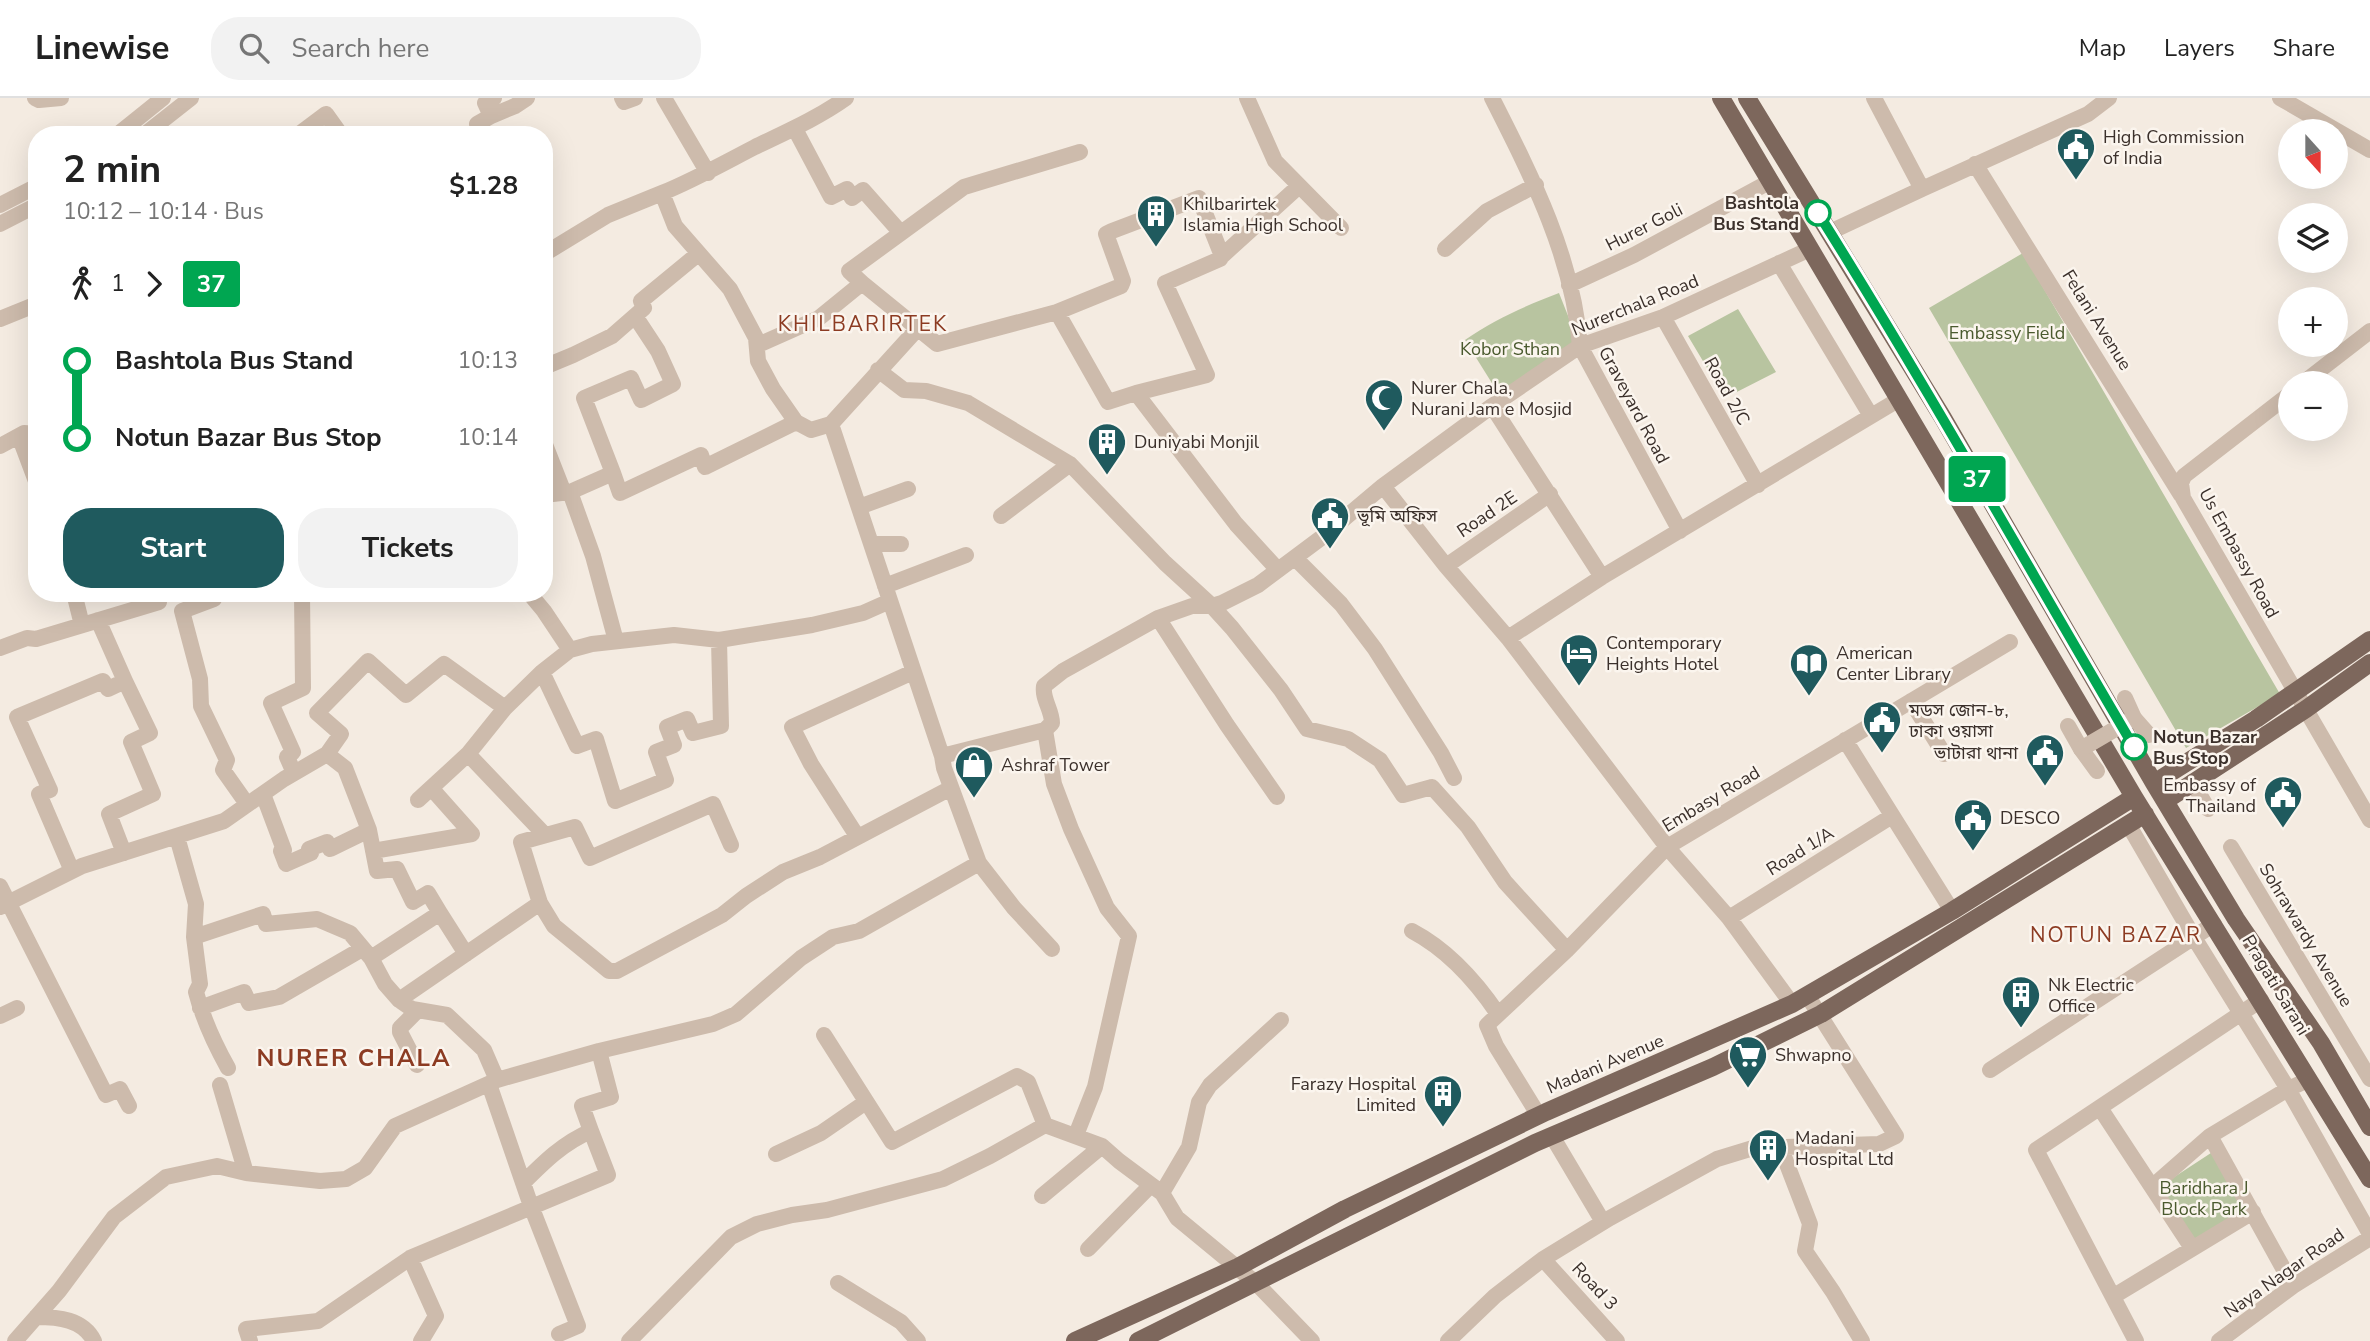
<!DOCTYPE html>
<html lang="en">
<head>
<meta charset="utf-8">
<style>
	:root { --surface:#fff; --page:#f2f2f2; --text:#222; --muted:#767676; --line:#e0e0e0; --accent:#1f5a5e }
	body { margin:0; font-family:"Nunito Sans","Noto Sans Bengali",sans-serif; background:var(--page); color:var(--text); height:100vh; display:flex; flex-direction:column; font-size:26px; white-space:nowrap }
	* { box-sizing:border-box; margin:0 }
	p { font-size:23px; color:var(--muted) }
	.icon { flex:none; width:38px; height:38px; fill:none; stroke:currentColor; stroke-width:2; stroke-linecap:round; stroke-linejoin:round }
	.map { position:relative; flex:1; overflow:hidden }
	.details { position:absolute; left:28px; top:28px; width:525px; height:476px; display:flex; flex-direction:column; background:var(--surface); border-radius:28px; box-shadow:0 7px 28px #0002 }
	.details>* { flex:none }
	.badge { padding:0 14px; border-radius:5px; font-size:24px; line-height:46px }
	.needle { width:46px; rotate:159deg }
	.controls { position:absolute; left:2278px; top:21px; display:grid; gap:14px }
	.controls a { display:grid; place-items:center; width:70px; height:70px; border-radius:50%; background:var(--surface); box-shadow:0 7px 28px #0002; font-size:35px }
	.map>.badge { position:absolute; translate:-50% -50%; box-shadow:0 0 0 4px #fff }
	.legs { display:flex; align-items:center; gap:10px; height:77px; padding:0 35px; font-size:23px }
	.legs p { margin-inline-start:auto }
	.head { display:flex; align-items:center; justify-content:space-between; height:119px; padding:0 35px }
	h1 { font-size:38px; font-weight:700; line-height:52px }
	.action { display:flex; gap:14px; margin-top:auto; padding:14px 35px }
	.action a { flex:1; height:80px; border-radius:28px; background:var(--accent); color:#fff; font-size:28px; font-weight:700; line-height:80px; text-align:center }
	.action a+a { background:var(--page); color:var(--text) }
	ul { padding:0 35px; list-style:none }
	li { display:flex; align-items:center; gap:24px; height:77px; font-size:26px }
	li i { display:grid; place-items:center; width:10px; height:100%; margin:0 9px; background:currentColor }
	li i::after { content:''; width:18px; height:18px; margin:-9px; border:5px solid; border-radius:50%; background:var(--surface) }
	li p { margin-inline-start:auto }
	li:first-child i { background:linear-gradient(#0000 50%,currentColor 0) }
	li:last-child i { background:linear-gradient(currentColor 50%,#0000 0) }
	header { display:flex; align-items:center; gap:42px; box-sizing:border-box; height:98px; padding:0 35px; background:var(--surface); border-bottom:2px solid var(--line) }
	header strong { font-size:33px }
	nav { display:flex; gap:38px; margin-inline-start:auto; font-size:24px }
	.search { width:490px; height:63px; background:var(--page); display:flex; align-items:center; gap:18px; box-sizing:border-box; padding:0 24px; border-radius:28px; color:var(--muted); font-size:26px }
	.map>svg:first-child { display:block }
	.green { fill:#b8c4a0 }
	.lines { fill:none; stroke-linecap:round; stroke-linejoin:round }
	.minor { stroke:#cdbbac; stroke-width:16 }
	.major { stroke:#7d675c; stroke-width:18 }
	.minor-bridge { stroke:#cdbbac; stroke-width:16 }
	.line-1-casing { stroke:#fff; stroke-width:16 }
	.line-1 { stroke:#00a651; stroke-width:10 }
	.stop-1-dot { fill:#fff; stroke:#00a651; stroke-width:3.5 }
	.labels { text-anchor:middle; stroke-width:5; stroke-linejoin:round; paint-order:stroke }
	.poi-label { font-size:18px; fill:#3b302b; stroke:#fbf5ee; text-anchor:start }
	.stop-label { font-size:18px; font-weight:bold; fill:#3b302b; stroke:#fbf5ee; text-anchor:end }
	.street-label { font-size:18px; fill:#3b302b; stroke:#fbf5ee }
	.park-label { font-size:18px; fill:#4a5a2e; stroke:#fbf5ee }
	.quarter-label { font-size:21px; letter-spacing:2px; fill:#8c3b22; stroke:#fbf5ee }
	.district-label { font-size:24px; font-weight:bold; letter-spacing:2px; fill:#8c3b22; stroke:#fbf5ee }
</style>
</head>
<body>
<header>
<strong>Linewise</strong>
<div class="search"><svg class="icon" aria-label="search" viewBox="0 0 24 24"><circle cx="10" cy="10" r="6"/><path d="M15 15l6 6"/></svg>Search here</div>
<nav><a>Map</a><a>Layers</a><a>Share</a></nav>
</header>
<div class="map">
<svg width="2370" height="1243" viewBox="0 0 2370 1243">
	<rect width="100%" height="100%" fill="#f4ebe1"/>
	<!-- green -->
	<path class="green" d="M 2023,155 L 2280,596 L 2186,650 L 1929,210 Z
		M 1559,195 L 1578,243 L 1500,298 L 1465,242 C 1495,221 1525,208 1559,195 Z
		M 1738,211 L 1776,274 L 1725,300 L 1688,238 Z
		M 2214,1053 L 2250,1112 L 2191,1146 L 2159,1089 Z"/>
	<g class="lines">
		<!-- minor -->
		<path class="minor" d="M 35,0 L 39,2 L 61,0
			M 494,0 L 485,5 L 491,18 L 515,8 L 527,0
			M 622,0 L 624,4 L 635,0
			M 664,0 L 708,75
			M 846,0 C 818,20 786,34 755,49 C 724,65 694,82 662,95 L 675,128 L 730,191 L 756,240 L 758,263 L 773,291 L 796,324 L 811,332 L 831,326 L 942,658 L 944,670 L 979,765 L 1014,810 L 1052,851
			M 1247,0 L 1275,63 L 1341,130
			M 1492,0 C 1532,79 1573,159 1580,248 L 1680,433
			M 2280,0 L 2370,52
			M 795,31 L 831,99 L 847,91 L 852,100 L 863,92 L 901,135
			M 117,37 L 163,0
			M 144,37 L 191,0
			M 298,37 L 326,16 L 341,37
			M 482,37 L 477,26 L 491,18
			M 1975,66 L 2181,397
			M 1922,91 L 2088,16 L 2109,0
			M 0,107 L 37,88
			M 0,126 L 37,107
			M 1830,134 L 1922,91 L 1874,0
			M 1445,151 L 1487,113 L 1536,87
			M 544,156 L 608,117 L 662,95
			M 1779,165 L 1871,318
			M 862,185 L 937,246 L 1057,214 L 1108,304 L 1136,295 L 1236,426 L 1278,472
			M 1569,187 L 1634,157 L 1771,83
			M 1057,214 L 1121,188 L 1123,183 L 1106,136 L 1112,133 L 1199,100 L 1222,158 L 1298,89
			M 1663,219 L 1758,387
			M 0,221 L 37,206
			M 758,247 L 819,220 L 862,185 L 849,173 L 964,89 L 1080,54
			M 544,269 L 573,257 L 612,238 L 644,210 L 641,203 L 698,156
			M 878,272 L 904,292 L 926,293 L 968,305 L 1070,366 L 1165,465 L 1212,508 L 1232,530 L 1281,592 L 1307,631 L 1348,641 L 1380,662 L 1403,697 L 1432,689 L 1468,729 L 1505,784 L 1567,852
			M 2303,285 L 2370,233
			M 1136,295 L 1207,277 L 1165,185 L 1220,161 L 1222,158
			M 2291,295 L 2184,378 L 2181,385 L 2183,400 L 2370,722
			M 1492,308 L 1602,479
			M 831,326 L 919,229
			M 19,338 L 37,386
			M 544,344 L 564,395
			M 0,348 L 24,335 L 37,336
			M 613,375 L 584,300 L 631,280 L 641,302 L 673,286 L 658,253 L 635,218
			M 1383,388 L 1446,468 L 1508,540 L 1667,749 L 1729,820 L 1792,906
			M 570,394 L 613,375 L 620,395 L 701,357 L 705,369 L 796,324
			M 544,397 L 570,394 L 593,458 L 616,543
			M 859,409 L 908,391
			M 1001,418 L 1070,366
			M 872,446 L 901,446
			M 1295,460 L 1341,506 L 1375,551 L 1441,655 L 1454,680
			M 1446,468 L 1550,396
			M 885,488 L 966,457
			M 74,495 L 82,527
			M 213,495 L 214,501 L 182,513 L 200,581 L 201,608 L 227,662 L 223,672 L 247,706
			M 529,495 L 544,513 L 570,552
			M 1158,520 L 1227,627 L 1277,699
			M 1508,540 L 1602,479 L 1898,302
			M 0,550 L 27,540 L 36,541 L 159,504 L 157,495
			M 542,574 L 577,648 L 596,641 L 615,703 L 666,682 L 656,654 L 674,647 L 667,629 L 687,621 L 693,635 L 721,628 L 719,542
			M 2125,600 L 2134,620 L 2149,637
			M 1911,603 L 1944,656
			M 2068,628 L 2081,651 L 2097,673
			M 1045,632 L 1054,686 L 1071,731 L 1107,810 L 1129,838 L 1095,989 L 1076,1037
			M 1845,642 L 1952,813
			M 327,656 L 341,636 L 317,615 L 368,563 L 406,597 L 444,566 L 505,610
			M 468,656 L 544,736
			M 942,658 L 1045,632 L 1052,625 C 1052,612 1042,601 1044,588 L 1063,573 L 1158,520 L 1192,508 L 1212,508 L 1222,505 L 1258,487 L 1321,440 L 1383,388 L 1492,308 L 1580,248 L 1663,219 L 1810,151
			M 294,675 L 287,659 L 293,654 L 271,605 L 303,590 L 302,495
			M 2192,684 L 2208,711
			M 263,696 L 284,752 L 281,753 L 286,766 L 311,755 L 309,751 L 327,744 L 330,751 L 369,732
			M 418,702 L 468,656 L 505,610 L 542,574 L 570,552 L 592,546 L 674,537 L 719,542 L 812,527 L 863,515 L 890,503
			M 2128,726 L 2193,838 L 2288,991 L 2370,1136
			M 857,738 L 811,666 L 792,629 L 913,574
			M 177,739 L 196,806 L 194,839
			M 731,747 L 713,706 L 590,760 L 575,729 L 521,744 L 540,805 L 554,828 L 609,873 L 617,873 L 722,817 L 746,798 L 783,774 L 820,759 L 951,690
			M 2231,749 L 2370,981
			M 373,753 L 472,736 L 432,691
			M 124,755 L 109,716 L 153,696 L 131,644 L 150,635 L 125,583
			M 72,773 L 39,696 L 50,692 L 17,619 L 103,583 L 108,591 L 125,583 L 98,522
			M 0,788 L 106,997 L 120,991 L 129,1008
			M 0,809 L 82,768 L 224,723 L 284,681 L 327,656 L 345,670 L 369,732 L 377,773 L 397,771 L 413,804 L 428,795 L 440,815
			M 1729,820 L 1892,718
			M 1412,833 C 1448,852 1475,882 1498,916
			M 371,860 L 440,815 L 466,856
			M 399,902 L 540,805
			M 200,910 L 244,894 L 249,905 L 279,899 L 362,851
			M 0,918 L 17,910
			M 824,937 L 892,1044 L 1017,978 L 1028,984 L 1045,1027
			M 417,967 L 400,934 L 400,930 L 418,912
			M 228,970 C 214,945 203,921 196,894 L 200,886 L 194,839 L 263,816 L 266,826 L 317,821 L 350,835 L 371,860 L 385,886 L 399,902 L 412,911 L 447,917 L 484,952 L 497,982
			M 1990,972 L 2214,826
			M 489,986 L 531,1108 L 578,1228 L 559,1236
			M 220,987 L 246,1075
			M 2100,1010 L 2192,1150
			M 1539,1018 L 1496,948 L 1487,927 L 1567,852 L 1667,749 L 2010,544
			M 1552,1038 L 1603,1124
			M 2210,1038 L 2293,1188
			M 1780,1048 L 1810,1126 L 1805,1153 L 1833,1194 L 1862,1243
			M 776,1056 L 821,1035 L 866,1004
			M 523,1085 C 544,1064 563,1045 591,1033 L 582,1008 L 611,999 L 599,953
			M 2153,1088 L 2210,1038 L 2288,991 L 2308,982
			M 1162,1095 L 1189,1049 L 1199,1004 L 1210,987 L 1281,922
			M 1042,1098 L 1102,1048
			M 1088,1151 L 1151,1087
			M 410,1160 L 436,1218 L 421,1243
			M 1543,1161 L 1617,1243
			M 838,1185 L 901,1224 L 918,1243
			M 2114,1198 L 2253,1114
			M 36,1219 C 58,1219 83,1221 94,1243
			M 15,1243 L 59,1193 L 114,1119 L 166,1079 L 217,1068 L 246,1075 L 320,1083 L 346,1081 L 365,1070 L 395,1028 L 497,982 L 599,953 L 713,926 L 736,916 L 801,860 L 833,839 L 859,833 L 979,765
			M 250,1243 L 246,1231 L 318,1223 L 410,1160 L 608,1077 L 591,1033
			M 629,1243 L 731,1139 L 757,1126 L 792,1117 L 827,1112 L 943,1081 L 990,1058 L 1045,1027 L 1102,1048 L 1119,1063 L 1162,1095 L 1177,1120 L 1257,1186 L 1312,1243
			M 1448,1243 L 1495,1198 L 1543,1161 L 1610,1120 L 1717,1061 L 1753,1050 L 1879,1046 L 1896,1038 L 1807,897
			M 2136,1243 L 2036,1052 L 2261,902
			M 2219,1243 L 2293,1188 L 2370,1140"/>
		<!-- major -->
		<path class="major" d="M 1721,0 L 2134,699 L 2370,1081
			M 1747,0 L 1943,320 L 2154,685 L 2236,821 L 2321,945 L 2370,1029
			M 2154,685 L 2256,621 L 2370,542
			M 2165,703 L 2306,611 L 2370,565
			M 1075,1243 L 1238,1169 L 1345,1111 L 1546,1014 L 1792,906 L 1952,813 L 2134,699
			M 1138,1243 L 1535,1045 L 1713,969 L 1821,916 L 2145,716"/>
		<!-- minor-bridge -->
		<path class="minor-bridge" d="M 2081,651 L 2134,620"/>
	</g>
	<g class="lines">
		<!-- line-1 casing -->
		<g class="line-1-casing">
			<path id="line-1" d="M 1818,115 C 1928,290 2029,471 2134,649"/>
		</g>
		<!-- line-1 -->
		<use href="#line-1" class="line-1"/>
	</g>
	<!-- icons -->
	<defs>
		<g id="civic-pin" transform="scale(2.0125)"><path d="M0 17L-7.5 6A9.5 9.5 0 1 1 7.5 6Z" fill="#1f5a5e" stroke="#fbf5ee"/><path d="M-.6-6.5H3V-4.5H.6V-3L4-1V1h2V6H-6V1h2V-1L-.6-3ZM-1.2 2.5V6h2.4V2.5Z" fill="#fff"/></g>
		<g id="building-pin" transform="scale(2.0125)"><path d="M0 17L-7.5 6A9.5 9.5 0 1 1 7.5 6Z" fill="#1f5a5e" stroke="#fbf5ee"/><path d="M-4-6H4V6H1V3H-1V6H-4ZM-2.5-4.3h1.7v1.8h-1.7ZM.8-4.3h1.7v1.8H.8ZM-2.5-1h1.7V.8h-1.7ZM.8-1h1.7V.8H.8Z" fill="#fff"/></g>
		<g id="mosque-pin" transform="scale(2.0125)"><path d="M0 17L-7.5 6A9.5 9.5 0 1 1 7.5 6Z" fill="#1f5a5e" stroke="#fbf5ee"/><path d="M3.5-4.9A6 6 0 1 0 3.5 4.9A5 5 0 1 1 3.5-4.9Z" fill="#fff"/></g>
		<g id="hotel-pin" transform="scale(2.0125)"><path d="M0 17L-7.5 6A9.5 9.5 0 1 1 7.5 6Z" fill="#1f5a5e" stroke="#fbf5ee"/><path d="M-6-4.5h1.5V1H6V5H4.5V3h-9V5H-6ZM-4 0a1.8 1.8 0 1 1 3.6 0ZM.5 0V-2.5h3Q6-2.5 6 0Z" fill="#fff"/></g>
		<g id="library-pin" transform="scale(2.0125)"><path d="M0 17L-7.5 6A9.5 9.5 0 1 1 7.5 6Z" fill="#1f5a5e" stroke="#fbf5ee"/><path d="M-6-4Q-3-5.5-.7-3.5V5Q-3 3-6 4ZM6-4Q3-5.5 .7-3.5V5Q3 3 6 4Z" fill="#fff"/></g>
		<g id="shop-pin" transform="scale(2.0125)"><path d="M0 17L-7.5 6A9.5 9.5 0 1 1 7.5 6Z" fill="#1f5a5e" stroke="#fbf5ee"/><path d="M-5-2.5h2.3a2.7 3.5 0 0 1 5.4 0H5L5.5 6h-11ZM-1.5-2.5h3a1.5 2.3 0 0 0-3 0Z" fill="#fff"/></g>
		<g id="supermarket-pin" transform="scale(2.0125)"><path d="M0 17L-7.5 6A9.5 9.5 0 1 1 7.5 6Z" fill="#1f5a5e" stroke="#fbf5ee"/><path d="M-6-5.5h2.5l.6 2H6L4.5 2H-2.5L-4.4-4H-6ZM-1.5 3.2a1.3 1.3 0 1 0 .1 0ZM3 3.2a1.3 1.3 0 1 0 .1 0Z" fill="#fff"/></g>
	</defs>
	<g fill-rule="evenodd">
		<use href="#civic-pin" x="2076" y="49"/>
		<use href="#building-pin" x="1156" y="116"/>
		<use href="#mosque-pin" x="1384" y="300"/>
		<use href="#building-pin" x="1107" y="344"/>
		<use href="#civic-pin" x="1330" y="418"/>
		<use href="#hotel-pin" x="1579" y="555"/>
		<use href="#library-pin" x="1809" y="565"/>
		<use href="#civic-pin" x="1882" y="622"/>
		<use href="#civic-pin" x="2045" y="655"/>
		<use href="#shop-pin" x="974" y="667"/>
		<use href="#civic-pin" x="2283" y="697"/>
		<use href="#civic-pin" x="1973" y="720"/>
		<use href="#building-pin" x="2021" y="897"/>
		<use href="#supermarket-pin" x="1748" y="957"/>
		<use href="#building-pin" x="1443" y="996"/>
		<use href="#building-pin" x="1768" y="1050"/>
	</g>
	<!-- markers -->
	<g class="stop-1-dot">
		<circle cx="1818" cy="115" r="12"/>
		<circle cx="2134" cy="649" r="12"/>
	</g>
	<g class="labels">
		<!-- poi labels -->
		<g class="poi-label">
			<text x="2103" y="45">High Commission<tspan x="2103" dy="21">of India</tspan></text>
			<text x="1183" y="112">Khilbarirtek<tspan x="1183" dy="21">Islamia High School</tspan></text>
			<text x="1411" y="296">Nurer Chala,<tspan x="1411" dy="21">Nurani Jam e Mosjid</tspan></text>
			<text x="1134" y="350">Duniyabi Monjil</text>
			<text x="1357" y="424">ভূমি অফিস</text>
			<text x="1606" y="551">Contemporary<tspan x="1606" dy="21">Heights Hotel</tspan></text>
			<text x="1836" y="561">American<tspan x="1836" dy="21">Center Library</tspan></text>
			<text x="1909" y="618">মডস জোন-৮,<tspan x="1909" dy="21">ঢাকা ওয়াসা</tspan></text>
			<text x="2018" y="661" text-anchor="end">ভাটারা থানা</text>
			<text x="1001" y="673">Ashraf Tower</text>
			<text x="2256" y="693" text-anchor="end">Embassy of<tspan x="2256" dy="21">Thailand</tspan></text>
			<text x="2000" y="726">DESCO</text>
			<text x="2048" y="893">Nk Electric<tspan x="2048" dy="21">Office</tspan></text>
			<text x="1775" y="963">Shwapno</text>
			<text x="1416" y="992" text-anchor="end">Farazy Hospital<tspan x="1416" dy="21">Limited</tspan></text>
			<text x="1795" y="1046">Madani<tspan x="1795" dy="21">Hospital Ltd</tspan></text>
		</g>
		<!-- stop labels -->
		<g class="stop-label">
			<text x="1799" y="111">Bashtola<tspan x="1799" dy="21">Bus Stand</tspan></text>
			<text x="2153" y="645" text-anchor="start">Notun Bazar<tspan x="2153" dy="21">Bus Stop</tspan></text>
		</g>
		<!-- street labels -->
		<g class="street-label">
			<text transform="translate(1644 129) rotate(-27)" y="6">Hurer Goli</text>
			<text transform="translate(1635 207) rotate(-22)" y="6">Nurerchala Road</text>
			<text transform="translate(2097 222) rotate(58)" y="6">Felani Avenue</text>
			<text transform="translate(1727 293) rotate(61)" y="6">Road 2/C</text>
			<text transform="translate(1634 307) rotate(62)" y="6">Graveyard Road</text>
			<text transform="translate(1487 416) rotate(-34)" y="6">Road 2E</text>
			<text transform="translate(2239 455) rotate(61)" y="6">Us Embassy Road</text>
			<text transform="translate(1711 701) rotate(-31)" y="6">Embasy Road</text>
			<text transform="translate(1800 753) rotate(-32)" y="6">Road 1/A</text>
			<text transform="translate(2306 837) rotate(59)" y="6">Sohrawardy Avenue</text>
			<text transform="translate(2276 887) rotate(59)" y="6">Pragati Sarani</text>
			<text transform="translate(1605 966) rotate(-23)" y="6">Madani Avenue</text>
			<text transform="translate(2284 1175) rotate(-35)" y="6">Naya Nagar Road</text>
			<text transform="translate(1595 1188) rotate(47)" y="6">Road 3</text>
		</g>
		<!-- park labels -->
		<g class="park-label">
			<text x="2007" y="241">Embassy Field</text>
			<text x="1510" y="257">Kobor Sthan</text>
			<text x="2204" y="1096">Baridhara J<tspan x="2204" dy="21">Block Park</tspan></text>
		</g>
		<!-- quarter labels -->
		<g class="quarter-label">
			<text x="863" y="233">KHILBARIRTEK</text>
			<text x="2116" y="844">NOTUN BAZAR</text>
		</g>
		<!-- district labels -->
		<g class="district-label">
			<text x="354" y="968">NURER CHALA</text>
		</g>
	</g>
</svg>
<div class="controls">
<a><svg class="needle" viewBox="-14 -14 28 28"><path d="M0-13l5 13h-10z" fill="#e53935"/><path d="M0 13l5-13h-10z" fill="#767676"/></svg></a>
<a><svg class="icon" aria-label="layers" viewBox="0 0 24 24"><path d="M12 4l9 5-9 5-9-5zM3 14l9 5 9-5"/></svg></a>
<a>+</a>
<a>−</a>
</div>
<b class="badge" style="left:1977px;top:381px;background:#00a651;color:#fff">37</b>
<section class="details">
<div class="head"><div><h1>2 min</h1><p>10:12 – 10:14 · Bus</p></div><b>$1.28</b></div>
<div class="legs"><svg class="icon" aria-label="walk" viewBox="0 0 24 24"><circle cx="13" cy="4" r="2"/><path d="M13 8l-2 6 4 7M11 14l-3 7M7 12l3-4h3l4 4"/></svg>1<svg class="icon" aria-label="forward" viewBox="0 0 24 24"><path d="M9 5l7 7-7 7"/></svg><b class="badge" style="background:#00a651;color:#fff">37</b></div>
<ul>
<li><i style="color:#00a651"></i><b>Bashtola Bus Stand</b><p>10:13</p></li>
<li><i style="color:#00a651"></i><b>Notun Bazar Bus Stop</b><p>10:14</p></li>
</ul>
<div class="action"><a>Start</a><a>Tickets</a></div>
</section>
</div>
</body>
</html>
